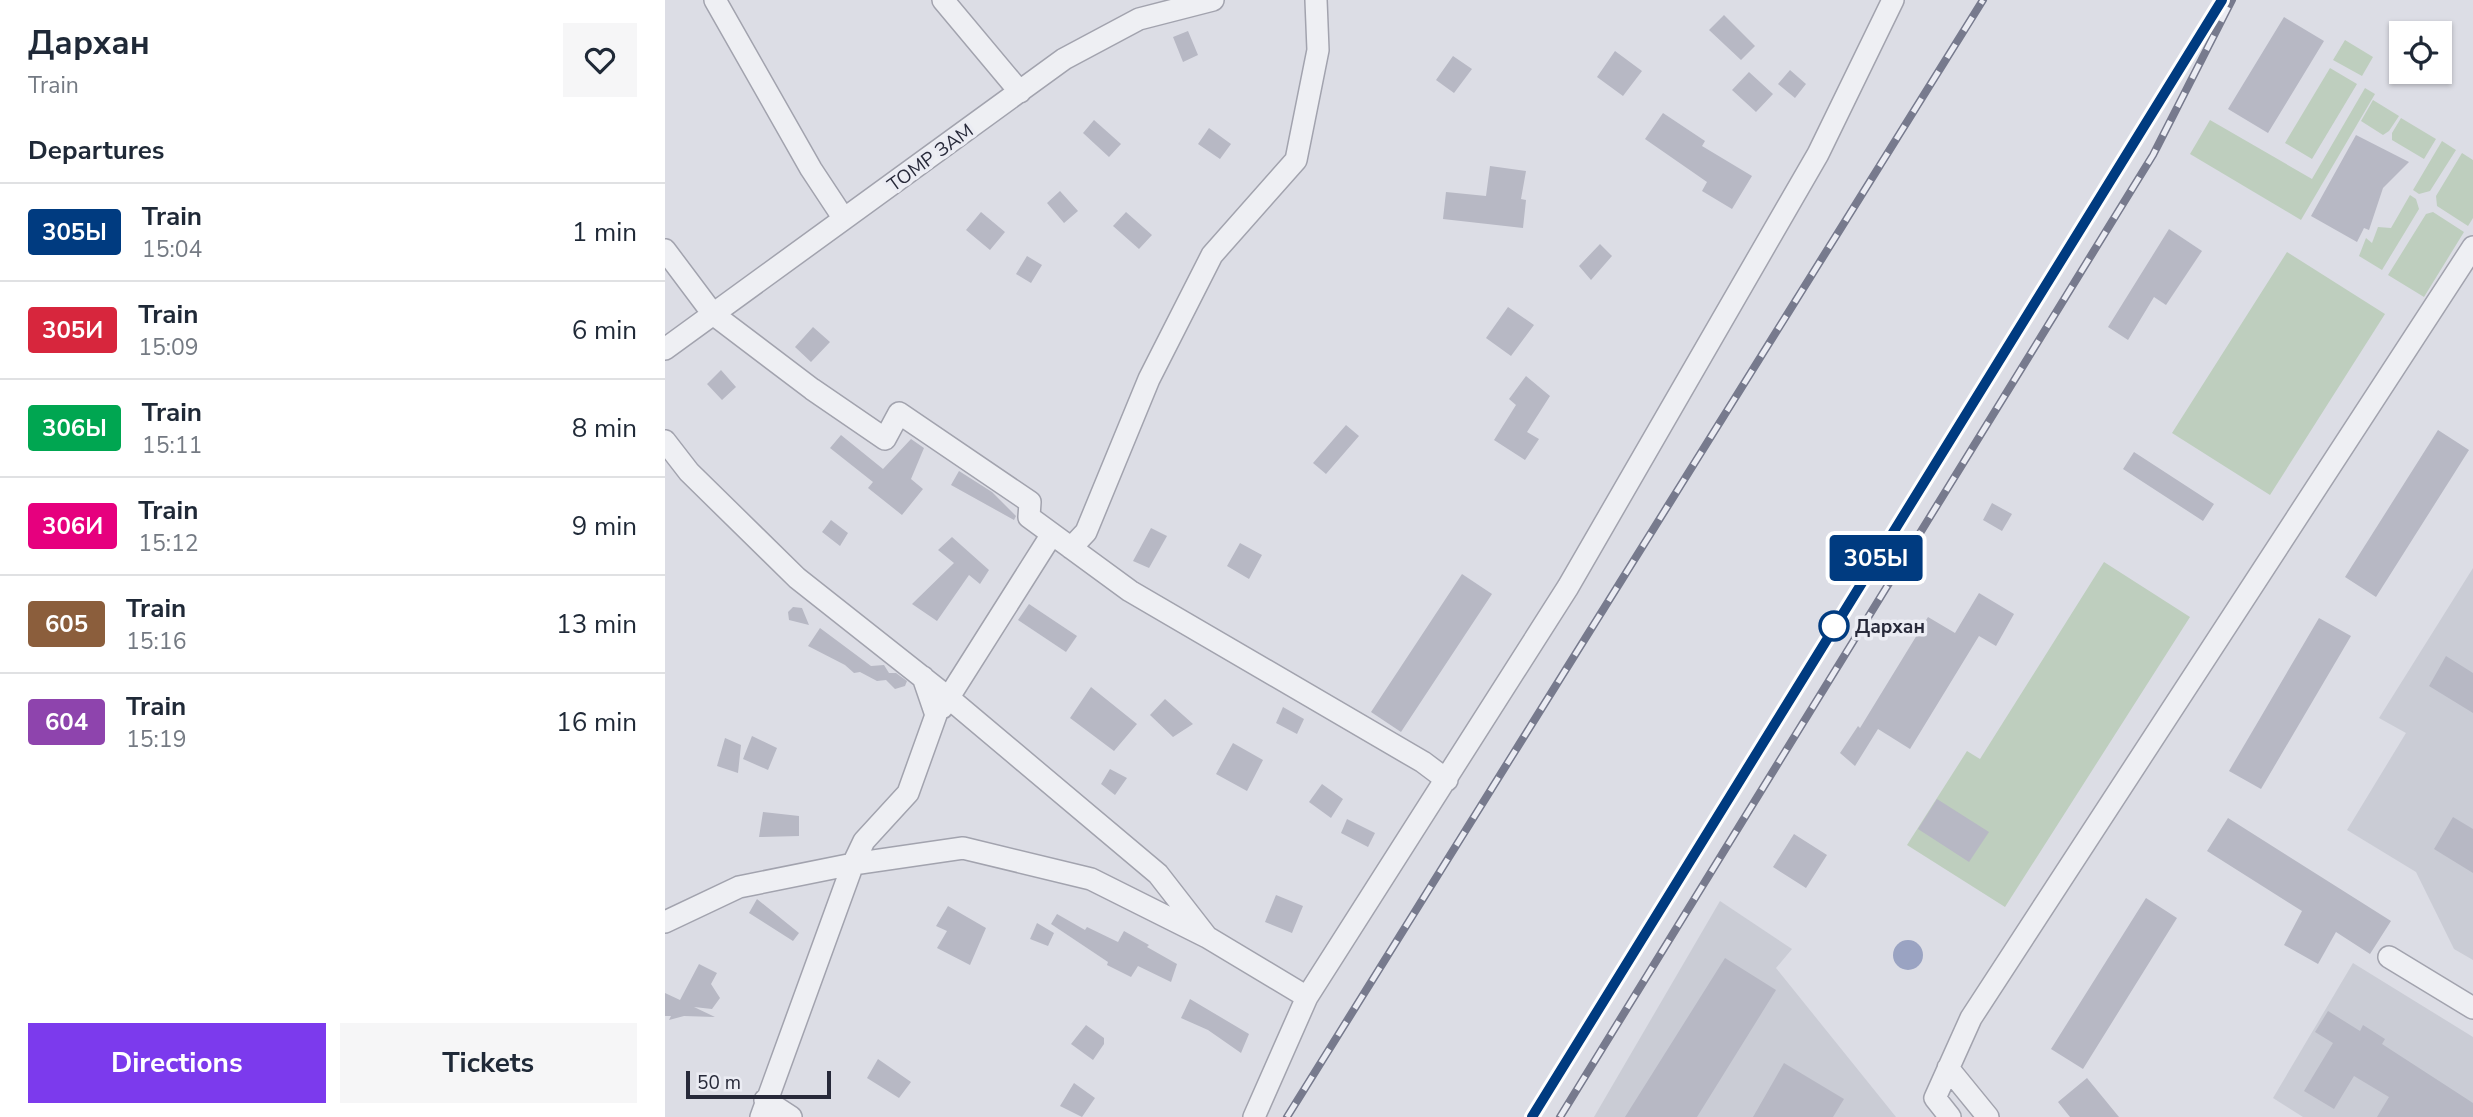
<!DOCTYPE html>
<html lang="en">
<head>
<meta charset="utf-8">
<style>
	:root { --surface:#fff; --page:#f6f6f7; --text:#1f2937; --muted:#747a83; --line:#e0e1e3; --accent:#7c3aed }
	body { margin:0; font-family:"Nunito Sans",sans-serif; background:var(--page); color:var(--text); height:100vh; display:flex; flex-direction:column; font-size:26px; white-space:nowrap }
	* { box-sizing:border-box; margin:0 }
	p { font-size:23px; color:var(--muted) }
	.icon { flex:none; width:38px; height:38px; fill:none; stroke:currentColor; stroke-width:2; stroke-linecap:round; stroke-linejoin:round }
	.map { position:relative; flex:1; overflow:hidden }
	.sheet { display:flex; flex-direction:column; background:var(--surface); width:665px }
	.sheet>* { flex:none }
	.badge { padding:0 14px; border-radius:5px; font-size:24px; line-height:46px }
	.tools { position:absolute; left:1724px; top:21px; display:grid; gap:14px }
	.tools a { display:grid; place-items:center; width:63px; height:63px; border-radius:0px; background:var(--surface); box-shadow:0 2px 5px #0004; font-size:35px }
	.scale { position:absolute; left:21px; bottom:18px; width:145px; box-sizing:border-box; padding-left:7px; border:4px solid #272939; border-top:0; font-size:19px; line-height:24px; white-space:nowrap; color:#272939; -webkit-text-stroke:5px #ebecf3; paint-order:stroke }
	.map>.badge { position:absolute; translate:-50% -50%; box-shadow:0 0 0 4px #fff }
	h2 { padding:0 28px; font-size:26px; line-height:63px }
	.round { display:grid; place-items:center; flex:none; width:74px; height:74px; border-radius:0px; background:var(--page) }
	.headline { display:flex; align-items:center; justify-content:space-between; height:119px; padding:0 28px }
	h1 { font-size:33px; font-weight:700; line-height:52px }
	.cta { display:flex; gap:14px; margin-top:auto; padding:14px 28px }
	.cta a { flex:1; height:80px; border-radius:0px; background:var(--accent); color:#fff; font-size:28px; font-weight:700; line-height:80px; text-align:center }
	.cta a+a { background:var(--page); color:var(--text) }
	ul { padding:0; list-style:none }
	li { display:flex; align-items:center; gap:21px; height:98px; padding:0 28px; border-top:2px solid var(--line) }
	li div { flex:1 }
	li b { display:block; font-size:26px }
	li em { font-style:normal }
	li .badge { min-width:77px; font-weight:700; text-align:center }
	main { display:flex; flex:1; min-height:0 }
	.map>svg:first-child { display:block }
	.built { fill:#caccd5 }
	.green { fill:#becebe }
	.water { fill:#9aa3c2 }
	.building { fill:#b7b8c4 }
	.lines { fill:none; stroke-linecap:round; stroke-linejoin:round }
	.street-casing { stroke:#a2a3ae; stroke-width:24 }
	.street { stroke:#eeeff3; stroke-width:21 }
	.rail-casing { stroke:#777a8d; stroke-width:8 }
	.rail { stroke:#ebecf3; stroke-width:5; stroke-dasharray:16; stroke-linecap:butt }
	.line-casing { stroke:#fff; stroke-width:16 }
	.line { stroke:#003b80; stroke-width:10 }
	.stop-dot { fill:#fff; stroke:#003b80; stroke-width:3.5 }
	.labels { text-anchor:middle; stroke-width:7; stroke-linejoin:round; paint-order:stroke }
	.street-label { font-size:19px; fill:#272939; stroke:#ebecf3 }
	.stop-label { font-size:19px; font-weight:bold; fill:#272939; stroke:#ebecf3; text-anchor:start }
</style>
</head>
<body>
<main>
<section class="sheet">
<div class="headline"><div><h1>Дархан</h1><p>Train</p></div><a class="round"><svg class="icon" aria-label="heart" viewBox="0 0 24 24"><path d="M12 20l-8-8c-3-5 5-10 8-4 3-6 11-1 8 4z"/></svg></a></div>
<h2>Departures</h2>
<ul>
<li><span class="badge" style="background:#003b80;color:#fff">305Ы</span><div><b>Train</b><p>15:04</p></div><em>1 min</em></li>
<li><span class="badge" style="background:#d7263d;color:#fff">305И</span><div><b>Train</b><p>15:09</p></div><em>6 min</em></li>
<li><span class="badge" style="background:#00a651;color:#fff">306Ы</span><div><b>Train</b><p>15:11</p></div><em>8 min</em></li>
<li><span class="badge" style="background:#e6007e;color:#fff">306И</span><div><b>Train</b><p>15:12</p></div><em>9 min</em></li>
<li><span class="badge" style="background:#8b5e3c;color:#fff">605</span><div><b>Train</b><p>15:16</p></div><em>13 min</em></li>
<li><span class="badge" style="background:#8e44ad;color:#fff">604</span><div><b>Train</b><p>15:19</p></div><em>16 min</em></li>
</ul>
<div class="cta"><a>Directions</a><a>Tickets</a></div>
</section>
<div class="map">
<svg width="1808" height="1117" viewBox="0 0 1808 1117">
	<rect width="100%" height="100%" fill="#dcdde5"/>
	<!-- built -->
	<path class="built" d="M 1808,568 L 1808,960 L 1789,949 L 1751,872 L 1682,830 L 1741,733 L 1714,718 Z
		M 1055,901 L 1127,949 L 1111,968 L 1231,1117 L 929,1117 Z
		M 1688,963 L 1808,1037 L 1808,1117 L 1638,1117 L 1608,1098 Z"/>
	<!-- green -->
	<path class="green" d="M 1680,40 L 1708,57 L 1697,76 L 1668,60 Z
		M 1665,68 L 1692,84 L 1647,159 L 1620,143 Z
		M 1700,88 L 1710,94 L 1636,220 L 1525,154 L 1545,120 L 1647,179 Z
		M 1708,100 L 1734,116 L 1724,131 L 1718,135 L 1696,121 Z
		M 1736,118 L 1771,139 L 1759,159 L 1727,140 L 1727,133 Z
		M 1777,141 L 1791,150 L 1765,191 L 1754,194 L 1748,190 Z
		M 1797,153 L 1808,160 L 1808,218 L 1803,226 L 1772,206 L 1771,196 Z
		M 1745,195 L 1751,199 L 1754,209 L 1717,270 L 1694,256 L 1701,238 L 1707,243 L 1713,227 L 1726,228 Z
		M 1768,212 L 1799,232 L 1759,297 L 1723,275 L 1761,214 Z
		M 1622,252 L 1720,314 L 1605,495 L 1507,433 Z
		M 1439,562 L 1525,617 L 1340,907 L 1242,845 L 1302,751 L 1315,759 Z"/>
	<!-- water -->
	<path class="water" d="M1228 955a15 15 0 1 1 30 0a15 15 0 1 1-30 0Z"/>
	<!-- building -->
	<path class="building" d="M 1059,15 L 1090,46 L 1076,60 L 1044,30 Z
		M 1619,17 L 1659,41 L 1603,133 L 1563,109 Z
		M 523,31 L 533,55 L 518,62 L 508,37 Z
		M 950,51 L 977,71 L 958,96 L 932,77 Z
		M 788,56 L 807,69 L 789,93 L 771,80 Z
		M 1125,70 L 1141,84 L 1130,98 L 1113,84 Z
		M 1084,72 L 1108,94 L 1091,112 L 1067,90 Z
		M 998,113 L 1040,141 L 1037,146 L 1087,176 L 1067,209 L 1037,191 L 1042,182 L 980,139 Z
		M 429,120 L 456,144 L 444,157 L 418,133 Z
		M 544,128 L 566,144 L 555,159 L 533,144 Z
		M 1691,135 L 1744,162 L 1718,188 L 1704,230 L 1699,228 L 1692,242 L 1646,216 Z
		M 825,166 L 861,171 L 856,199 L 861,200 L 858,228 L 778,219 L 781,192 L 821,196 Z
		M 395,191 L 413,211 L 399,223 L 382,203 Z
		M 316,212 L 340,232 L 325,250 L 301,230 Z
		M 461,212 L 487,235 L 474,249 L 448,226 Z
		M 1504,229 L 1537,251 L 1501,305 L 1489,297 L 1463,340 L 1443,327 Z
		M 935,244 L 947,256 L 926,280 L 914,266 Z
		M 362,256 L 377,265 L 366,283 L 351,274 Z
		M 843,307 L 869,325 L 846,356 L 821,338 Z
		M 148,327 L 165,342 L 146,362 L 130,347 Z
		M 56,370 L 71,387 L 57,400 L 42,384 Z
		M 861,376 L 885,396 L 862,432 L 874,439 L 860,460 L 829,440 L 851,405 L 844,399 Z
		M 681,425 L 694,436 L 661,474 L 648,463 Z
		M 1773,430 L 1804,450 L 1711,597 L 1680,577 Z
		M 176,435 L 218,469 L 246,439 L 259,448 L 246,479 L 258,489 L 237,515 L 203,488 L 208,482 L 165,448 Z
		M 1469,452 L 1549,504 L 1538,521 L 1458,469 Z
		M 294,471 L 327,492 L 351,516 L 349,520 L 286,485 Z
		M 1327,503 L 1347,514 L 1337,531 L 1318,520 Z
		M 166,520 L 183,533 L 175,546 L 157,532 Z
		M 486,528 L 502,536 L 484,568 L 468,561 Z
		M 287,537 L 324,570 L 315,584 L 304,575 L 272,621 L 247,604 L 289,563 L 273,550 Z
		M 575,543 L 597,555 L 584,579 L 562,566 Z
		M 797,574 L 827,594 L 736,732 L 706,712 Z
		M 1314,593 L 1349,614 L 1331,646 L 1314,636 L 1245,749 L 1213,729 L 1190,766 L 1175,753 L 1193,726 L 1195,728 L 1263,617 L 1290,633 Z
		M 364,604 L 412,636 L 401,652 L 353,620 Z
		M 128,607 L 137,608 L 144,625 L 124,620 L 123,612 Z
		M 1654,618 L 1686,636 L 1596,789 L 1564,771 Z
		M 155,628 L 206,666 L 219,665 L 224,673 L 231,673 L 242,681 L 240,686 L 230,689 L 221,680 L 212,681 L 195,672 L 189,673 L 180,665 L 143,646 Z
		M 1781,656 L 1808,673 L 1808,713 L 1764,686 Z
		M 426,687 L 472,724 L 449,751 L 405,718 Z
		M 500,699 L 528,724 L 508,737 L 485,715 Z
		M 618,707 L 639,719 L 632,734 L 611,723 Z
		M 87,736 L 112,748 L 103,770 L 78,759 Z
		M 60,738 L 76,745 L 73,773 L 52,766 Z
		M 568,743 L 598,760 L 582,791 L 551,774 Z
		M 445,769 L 462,778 L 450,795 L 436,784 Z
		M 657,784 L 678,799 L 666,818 L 644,802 Z
		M 1272,799 L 1324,832 L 1304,862 L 1253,829 Z
		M 98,812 L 134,816 L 134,836 L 94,837 Z
		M 1788,817 L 1808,829 L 1808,873 L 1769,849 Z
		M 1563,818 L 1726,921 L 1705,954 L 1671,932 L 1653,964 L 1619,945 L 1637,911 L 1542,851 Z
		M 682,819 L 710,833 L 703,847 L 676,833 Z
		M 1129,834 L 1162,855 L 1141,888 L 1108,867 Z
		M 611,895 L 638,906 L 627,933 L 600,922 Z
		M 1481,898 L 1512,918 L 1418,1069 L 1386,1049 Z
		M 92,899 L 134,933 L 128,941 L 84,913 Z
		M 283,906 L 321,928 L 305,965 L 272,948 L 282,931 L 271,926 Z
		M 392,914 L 420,930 L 422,927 L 453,942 L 459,931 L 484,945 L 482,947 L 512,964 L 506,982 L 473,966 L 466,977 L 442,965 L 443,962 L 386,924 Z
		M 372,923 L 389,933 L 383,946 L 365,939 Z
		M 1060,958 L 1111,990 L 1032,1117 L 960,1117 Z
		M 34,964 L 52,973 L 46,984 L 55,998 L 47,1009 L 29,1007 L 50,1017 L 19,1016 L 4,1020 L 6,1016 L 0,1016 L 0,993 L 15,1000 Z
		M 525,999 L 584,1034 L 576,1053 L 543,1030 L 516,1018 Z
		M 1663,1011 L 1695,1031 L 1698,1025 L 1720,1039 L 1717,1044 L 1808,1103 L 1808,1117 L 1712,1117 L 1724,1097 L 1689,1076 L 1669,1109 L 1639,1091 L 1668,1043 L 1650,1032 Z
		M 421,1025 L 439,1038 L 439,1044 L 428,1060 L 406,1044 Z
		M 213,1059 L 246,1082 L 234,1098 L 202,1078 Z
		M 1119,1063 L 1179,1099 L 1168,1117 L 1088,1117 Z
		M 1422,1078 L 1454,1117 L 1405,1117 L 1393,1102 Z
		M 409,1083 L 430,1098 L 417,1117 L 395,1106 Z"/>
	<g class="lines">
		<!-- street casing -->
		<g class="street-casing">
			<path id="street" d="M 50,0 L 146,169 L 179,219
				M 278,0 L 355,92
				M 0,250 L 48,314 L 147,389 L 220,439 L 234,413 L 365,502 L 364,517 L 465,591 L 758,762 L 782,780
				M 0,349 L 399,59 L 474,19 L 548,0
				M 0,441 L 24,472 L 132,578 L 285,699 L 493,874 L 542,937
				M 406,548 L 421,532 L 484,379 L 547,255 L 631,160 L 653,50 L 651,0
				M 277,708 L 387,534
				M 0,922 L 74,887 L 188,864 L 298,848 L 426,879 L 542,937 L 642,997
				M 1724,957 L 1808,1008
				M 1283,1068 L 1323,1117
				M 100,1100 L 126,1117
				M 96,1117 L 188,864 L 199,841 L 243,793 L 271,715 L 258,677
				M 589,1117 L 642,997 L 903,587 L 1153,154 L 1228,0
				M 1285,1117 L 1270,1098 L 1306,1018 L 1808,247"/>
		</g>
		<!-- street -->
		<use href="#street" class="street"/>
		<!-- rail casing -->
		<g class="rail-casing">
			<path id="rail" d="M 622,1117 L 1318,0
				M 867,1117 L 1557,0
				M 895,1117 L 1488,155 L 1567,0"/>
		</g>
		<!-- rail -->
		<use href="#rail" class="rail"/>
	</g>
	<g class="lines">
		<!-- line casing -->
		<g class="line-casing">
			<path id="line" d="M 867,1117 L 1557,0"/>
		</g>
		<!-- line -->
		<use href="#line" class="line"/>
	</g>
	<!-- markers -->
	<circle class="stop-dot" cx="1169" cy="626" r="14"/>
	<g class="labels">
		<!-- street labels -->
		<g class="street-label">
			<text transform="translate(265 157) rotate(-36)" y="7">ТОМР ЗАМ</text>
		</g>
		<!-- stop labels -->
		<g class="stop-label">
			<text x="1190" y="633">Дархан</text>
		</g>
	</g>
</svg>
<div class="tools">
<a><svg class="icon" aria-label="locate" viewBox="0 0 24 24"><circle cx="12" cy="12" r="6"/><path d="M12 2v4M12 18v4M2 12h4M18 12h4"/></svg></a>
</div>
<div class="scale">50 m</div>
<b class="badge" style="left:1211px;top:558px;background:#003b80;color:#fff">305Ы</b>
</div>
</main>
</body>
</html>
